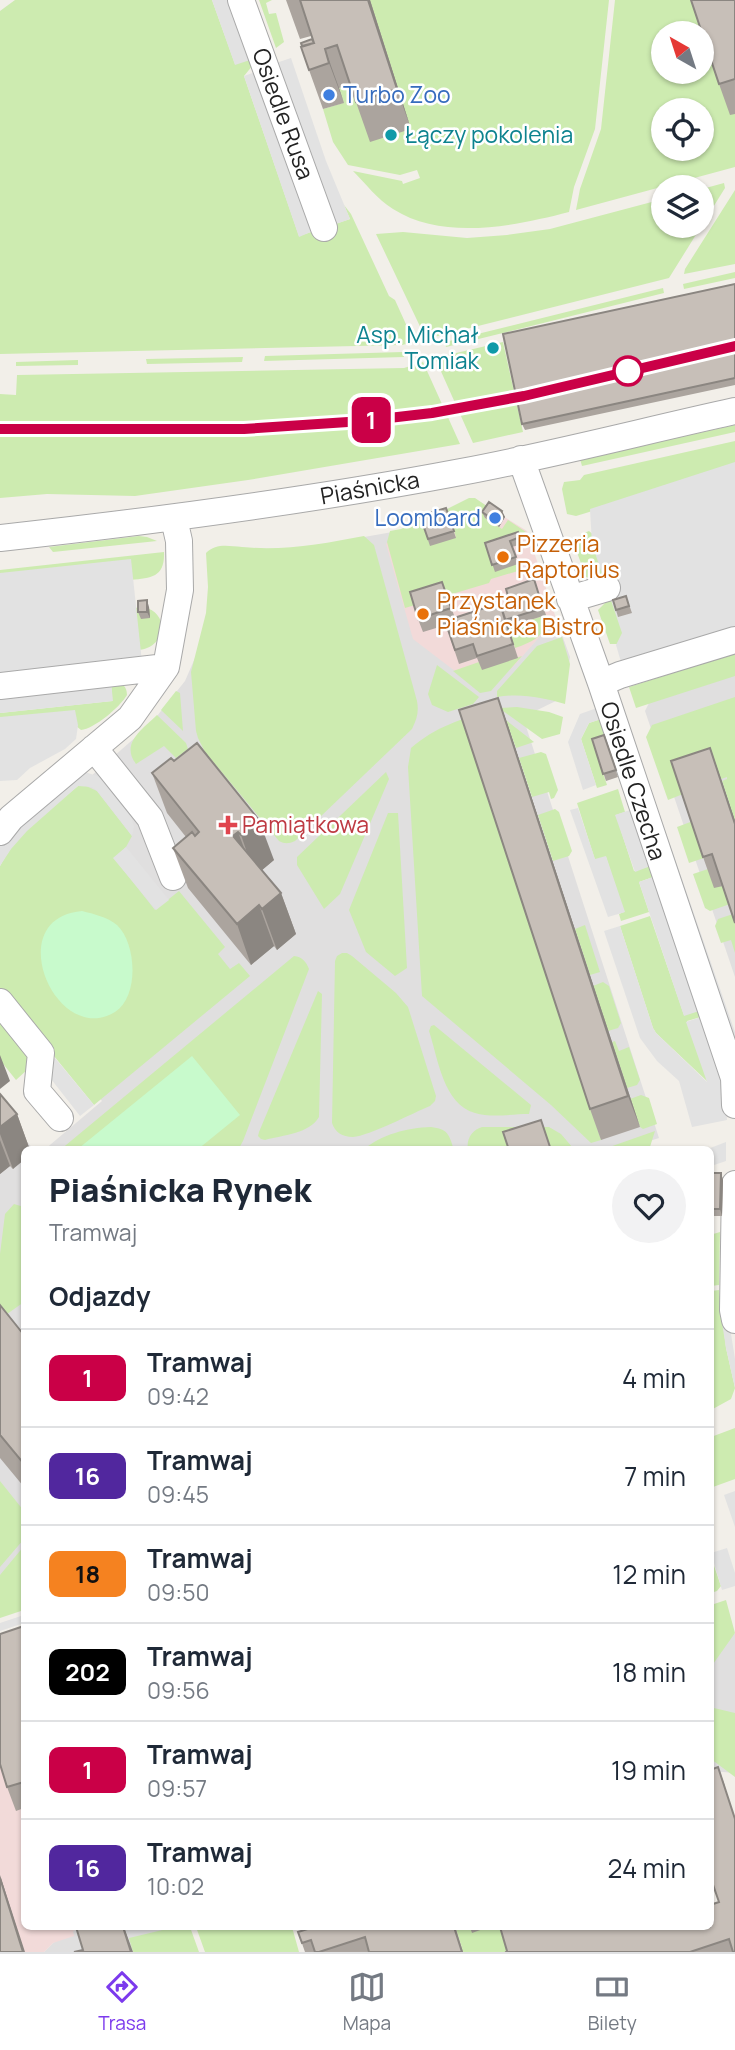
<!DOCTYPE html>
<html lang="pl">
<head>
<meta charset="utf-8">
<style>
	:root { --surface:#fff; --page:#f2f2f3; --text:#1f2937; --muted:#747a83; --line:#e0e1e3; --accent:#7c3aed }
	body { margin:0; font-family:Manrope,sans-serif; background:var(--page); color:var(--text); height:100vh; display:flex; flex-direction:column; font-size:26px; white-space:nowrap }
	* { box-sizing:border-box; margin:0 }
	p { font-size:23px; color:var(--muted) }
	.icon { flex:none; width:38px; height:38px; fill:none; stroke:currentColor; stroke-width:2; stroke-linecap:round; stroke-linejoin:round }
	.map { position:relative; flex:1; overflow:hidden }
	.details { position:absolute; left:21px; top:1146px; width:693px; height:784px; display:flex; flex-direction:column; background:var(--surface); border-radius:10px; box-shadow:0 2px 5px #0004 }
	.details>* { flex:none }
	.badge { padding:0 14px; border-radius:10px; font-size:24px; line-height:46px }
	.needle { width:46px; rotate:321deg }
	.fabs { position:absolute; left:651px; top:21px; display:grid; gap:14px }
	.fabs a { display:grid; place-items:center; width:63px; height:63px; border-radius:50%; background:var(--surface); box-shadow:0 2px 5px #0004; font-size:35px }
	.map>.badge { position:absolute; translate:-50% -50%; box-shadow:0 0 0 4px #fff }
	h2 { padding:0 28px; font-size:26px; line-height:63px }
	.round { display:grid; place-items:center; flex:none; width:74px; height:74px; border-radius:37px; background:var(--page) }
	.overview { display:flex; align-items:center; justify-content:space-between; height:119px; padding:0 28px }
	h1 { font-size:33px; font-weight:800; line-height:52px }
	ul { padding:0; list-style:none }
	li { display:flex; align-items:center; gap:21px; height:98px; padding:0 28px; border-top:2px solid var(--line) }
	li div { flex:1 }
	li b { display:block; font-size:26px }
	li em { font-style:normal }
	li .badge { min-width:77px; font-weight:700; text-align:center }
	.tabs { display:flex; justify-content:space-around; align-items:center; height:98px; border-top:2px solid var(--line); background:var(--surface); font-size:19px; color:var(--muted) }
	.tabs a { display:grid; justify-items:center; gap:4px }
	.tabs .on { color:var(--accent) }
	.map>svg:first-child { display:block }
	.residential { fill:#e0dfdf }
	.commercial { fill:#f2dad9 }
	.grass { fill:#cdebb0; fill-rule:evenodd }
	.park { fill:#c8facc }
	.parking { fill:#e2e2e2 }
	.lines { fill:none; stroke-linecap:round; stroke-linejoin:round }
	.minor-casing { stroke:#a9a9a9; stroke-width:28 }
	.minor { stroke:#fff; stroke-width:26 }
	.wall { fill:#aba49e }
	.shaded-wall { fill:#8b8681 }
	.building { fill:#c7bfb8; stroke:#8b8681; stroke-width:2 }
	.line-casing { stroke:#fff; stroke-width:16 }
	.line { stroke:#ca0047; stroke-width:10 }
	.shop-dot { fill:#3f7fe0; stroke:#fff; stroke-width:2.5 }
	.culture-dot { fill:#0f9aa8; stroke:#fff; stroke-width:2.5 }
	.stop-dot { fill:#fff; stroke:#ca0047; stroke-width:3.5 }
	.food-dot { fill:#e8710a; stroke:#fff; stroke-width:2.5 }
	.health-dot { fill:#e0444e; stroke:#fff; stroke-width:2.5 }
	.labels { text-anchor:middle; stroke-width:5; stroke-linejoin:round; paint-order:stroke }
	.shop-label { font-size:23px; fill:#366cbe; stroke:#fff; text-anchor:start }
	.street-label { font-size:23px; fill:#222; stroke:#fff }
	.culture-label { font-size:23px; fill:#0d838f; stroke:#fff; text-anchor:start }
	.food-label { font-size:23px; fill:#c56008; stroke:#fff; text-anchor:start }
	.health-label { font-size:23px; fill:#be3a42; stroke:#fff; text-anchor:start }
</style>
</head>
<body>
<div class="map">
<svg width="735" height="1952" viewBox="0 0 735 1952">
	<rect width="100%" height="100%" fill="#f2efe9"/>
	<!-- residential -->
	<path class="residential" d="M 398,531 L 512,667 L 556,618 L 570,657 L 564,697 L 523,717 L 659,1138 L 621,1150 L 44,1150 L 102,1101 L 0,975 L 0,868 L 28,831 L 137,736 L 157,716 L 185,681 L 198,651 L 226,547 L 271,549 L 308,547 Z
		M 735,662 L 735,977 L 645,711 L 657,687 Z
		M 0,1109 L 34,1150 L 24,1150 L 24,1606 L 0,1613 Z
		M 710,1595 L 719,1620 L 735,1634 L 735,1773 L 711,1771 Z
		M 84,1927 L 180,1927 L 188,1952 L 44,1952 L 53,1943 L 73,1931 Z"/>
	<!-- commercial -->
	<path class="commercial" d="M 474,498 L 527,531 L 556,618 L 512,668 L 468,681 L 413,639 L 386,544 L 398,531 Z
		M 24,1653 L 24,1927 L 84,1927 L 73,1931 L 74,1936 L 53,1943 L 44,1952 L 0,1952 L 0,1660 Z"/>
	<!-- grass -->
	<path class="grass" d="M 15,0 L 212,0 L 235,64 L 254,58 L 253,65 L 244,76 L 299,236 L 350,219 L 344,205 L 351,214 L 389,296 L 395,300 L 414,342 L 402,345 L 0,354 L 0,11 Z
		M 259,0 L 272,0 L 266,3 L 269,14 L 276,13 L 284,42 L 276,48 Z
		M 370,0 L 609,0 L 595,129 L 574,187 L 569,212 C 515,226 443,241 393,209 C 377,199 366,184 353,171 L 402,181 L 403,184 L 420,178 L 417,170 L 400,175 L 348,165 L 333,142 L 323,109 L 343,103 L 339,88 L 351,84 Z
		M 615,0 L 693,0 L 735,114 L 735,167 L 576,210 L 580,189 L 601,129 ZM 663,33 L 702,33 L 702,72 L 663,72 ZM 663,110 L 702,110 L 702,149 L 663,149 Z
		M 724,183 L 725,188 L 669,278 L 426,339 L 376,234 L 403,232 L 467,238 L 507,235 L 550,229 L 663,199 L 663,226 L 702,226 L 702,189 Z
		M 735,190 L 735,264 L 684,274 L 685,269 Z
		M 735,272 L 735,278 L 684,289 L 683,284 Z
		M 663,288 L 664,293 L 446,347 L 445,342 Z
		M 503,342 L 523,432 L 473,443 L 435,358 Z
		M 403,352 L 404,357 L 264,361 L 265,356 Z
		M 243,357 L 242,362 L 147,364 L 146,359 Z
		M 78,360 L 78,365 L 16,366 L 16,362 Z
		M 423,362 L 460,444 L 248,480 L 135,496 L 47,494 L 0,498 L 0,394 L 16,395 L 17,375 L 404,368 Z
		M 735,425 L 735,432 L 582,466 L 580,459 Z
		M 735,441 L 735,465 L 586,513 L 576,516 L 567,514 L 562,489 L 564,482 L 580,480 L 584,475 Z
		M 469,498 L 475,498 L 491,509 L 485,518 L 502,529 L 508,520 L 526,532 L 510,538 L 511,542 L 487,550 L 516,565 L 518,571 L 491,579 L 489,583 L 405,608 L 387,542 L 390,531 L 401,529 L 421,519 L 456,537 L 447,509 Z
		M 589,531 L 608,547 L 604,577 L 592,579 L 586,577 L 574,544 L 582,534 Z
		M 139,536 L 147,537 L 157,541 L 53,552 L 49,547 Z
		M 364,536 L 374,545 L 417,701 C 419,712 417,719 412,729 L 295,841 C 288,844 285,844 279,841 L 205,752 L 198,738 L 196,731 L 191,672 L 206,613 L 208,587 L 206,553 C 216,543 228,546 242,547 C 283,551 323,544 364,536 Z
		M 164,552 C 165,577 152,578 131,580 L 0,575 L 0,570 Z
		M 628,595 L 626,644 L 610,644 L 598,610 L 606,602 Z
		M 144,607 C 171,614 166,648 138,650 L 134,608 Z
		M 546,615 C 548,636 532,642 515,648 L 508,627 Z
		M 562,637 L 570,664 L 565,704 C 542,697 520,693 497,697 L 497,691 L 537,646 Z
		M 735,653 L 735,676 L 636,708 L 629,687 Z
		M 522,656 L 491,691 L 480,693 L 453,671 L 479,662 L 482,669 Z
		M 437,665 L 479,697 L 473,704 L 448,712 L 432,705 L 428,694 Z
		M 111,682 C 120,683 127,684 127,695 C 120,707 94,729 81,730 L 75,725 L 0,720 L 0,713 L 112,701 Z
		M 176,691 L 180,693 L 183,731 L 161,710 Z
		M 735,697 L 735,821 L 722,781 L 727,779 L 727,777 L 683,792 L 683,794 L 668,800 L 646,737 L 652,725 Z
		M 517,707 L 549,712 L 563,717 L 560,734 L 542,739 L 499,708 Z
		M 493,710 L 534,742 L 516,748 L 509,729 L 470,741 L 601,1140 L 591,1143 L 551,1105 L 422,996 L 408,767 L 411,748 C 435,727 463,718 493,710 Z
		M 157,715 L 186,743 L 188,749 L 176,758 L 164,746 L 136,764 C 120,743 143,729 157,715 Z
		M 601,719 L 609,741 L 594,746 L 607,785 L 597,788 L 581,739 L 589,723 Z
		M 541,752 L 546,754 L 558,790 L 554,798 L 551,799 L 549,792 L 532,797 L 519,758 Z
		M 386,772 L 389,779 L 340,894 L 324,909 L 297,865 L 297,857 Z
		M 84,785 L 97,791 L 132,836 L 126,847 L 114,858 L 155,910 L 179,891 L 225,947 L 218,954 L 230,969 L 239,963 L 250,976 L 94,1105 L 0,990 L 0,866 C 17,833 50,809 78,786 Z
		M 618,789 L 625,812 L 616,815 L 634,871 L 653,865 L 656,876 L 639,882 L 649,912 L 621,921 L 619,914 L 624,912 L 606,857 L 595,860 L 577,803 Z
		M 555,809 L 559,812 L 572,851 L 569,856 L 553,861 L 538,815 Z
		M 388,813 L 398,813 L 407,968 L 395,976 L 366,952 L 349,910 Z
		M 693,821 L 704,858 L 689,863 L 677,827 Z
		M 708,869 L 724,885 L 730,904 L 710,911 L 705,908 L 693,874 Z
		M 733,914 L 735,920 L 735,953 L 731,940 L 721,943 L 715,926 L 718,919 Z
		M 650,916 L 684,1015 L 702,1010 L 704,1016 L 687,1021 L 709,1083 L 656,1033 L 653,1028 L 620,926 Z
		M 585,925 L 600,972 L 590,975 L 575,929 Z
		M 342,953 L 347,953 L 352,956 L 396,993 L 408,1007 L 436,1096 L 435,1101 L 430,1106 C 413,1113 369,1136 353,1137 C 342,1137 335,1132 332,1123 L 335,961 L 337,956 Z
		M 294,956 C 302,957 306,961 309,969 L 243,1141 L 238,1150 L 60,1150 Z
		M 603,982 L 609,986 L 621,1023 L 618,1028 L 608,1031 L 593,986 Z
		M 318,991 L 322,994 L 319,1117 C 309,1134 283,1135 265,1140 L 261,1139 L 258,1136 L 259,1132 Z
		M 0,1012 L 30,1051 L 28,1069 L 16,1080 L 0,1060 Z
		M 434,1025 L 531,1105 L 529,1114 C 512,1114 491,1118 475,1113 C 443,1104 438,1058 429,1031 L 431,1026 Z
		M 615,1041 L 619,1051 L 629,1047 L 640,1080 L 637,1085 L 627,1088 L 612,1042 Z
		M 641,1095 L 649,1098 L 657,1124 L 643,1129 L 640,1127 L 630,1099 Z
		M 431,1127 C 448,1129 449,1134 454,1150 L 363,1150 C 382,1134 407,1128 431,1127 Z
		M 482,1127 L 549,1127 L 561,1134 L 573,1148 L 567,1150 L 468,1150 C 466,1139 472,1130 482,1127 Z
		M 655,1131 L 649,1150 L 601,1150 Z
		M 14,1204 L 24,1207 L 24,1302 L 0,1319 L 0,1254 L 5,1214 Z
		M 720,1232 L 719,1285 L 711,1286 L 710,1235 Z
		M 719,1290 L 726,1348 L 735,1388 L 731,1399 L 711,1410 L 711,1291 Z
		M 735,1428 L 735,1479 L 713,1487 L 711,1485 L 711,1437 Z
		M 0,1481 L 24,1511 L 24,1539 L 0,1567 Z
		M 24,1546 L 24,1610 L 0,1618 L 0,1575 Z
		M 711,1557 L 721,1586 L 717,1591 L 711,1593 Z
		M 726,1600 L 735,1633 L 711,1667 L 711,1605 Z
		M 714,1708 L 735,1713 L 735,1777 L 711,1759 L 711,1709 Z
		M 175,1927 L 190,1927 L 199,1952 L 133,1952 L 129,1938 Z
		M 196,1927 L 292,1927 L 299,1952 L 205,1952 Z
		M 462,1927 L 500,1927 L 508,1952 L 454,1952 L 462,1948 L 456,1929 Z"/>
	<!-- park -->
	<path class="park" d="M 82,911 C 94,914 107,917 117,925 C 137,944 139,997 115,1012 C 56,1048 0,918 82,911 Z
		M 192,1056 L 240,1115 L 197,1150 L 80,1150 L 79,1148 Z"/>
	<!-- parking -->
	<path class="parking" d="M 212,0 L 228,0 L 250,60 L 235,65 Z
		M 291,58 L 326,161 L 350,219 L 336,224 L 276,63 Z
		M 258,71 L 313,231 L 299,237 L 244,76 Z
		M 735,462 L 735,632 L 621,662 L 616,645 L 622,633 L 592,544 L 590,509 Z
		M 131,559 L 142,662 L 0,677 L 0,573 Z
		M 111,682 L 113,701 L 0,713 L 0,694 Z
		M 620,700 L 735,1032 L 735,1057 Z
		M 597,708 L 601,719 L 589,723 L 581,739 L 596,785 L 583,790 L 568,742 L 580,714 Z
		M 75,710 L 78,725 L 76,739 L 65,749 L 30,768 L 17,780 L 0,781 L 0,717 Z
		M 85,772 L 103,778 L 129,810 L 134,827 L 132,836 L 97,791 L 92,787 L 78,786 L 27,831 L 11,849 L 0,866 L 0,839 Z
		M 578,808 L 595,859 L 606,856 L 625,912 L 608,917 L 570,810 Z
		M 633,809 L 653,865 L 635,872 L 615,815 Z
		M 126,847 L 169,900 L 156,910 L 113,858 Z
		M 656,876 L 702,1010 L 684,1016 L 639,882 Z
		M 620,926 L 653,1028 L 656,1033 L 707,1082 L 686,1022 L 704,1016 L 710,1033 L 726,1101 L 727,1120 L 692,1127 L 679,1081 L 657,1061 L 640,1038 L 604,931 Z
		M 55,1058 L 94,1105 L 80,1116 L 44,1070 Z
		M 726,1142 L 726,1161 L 711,1166 L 710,1150 L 705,1150 Z
		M 720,1256 L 727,1256 L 727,1309 L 735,1359 L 735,1388 L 726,1348 L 720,1310 Z
		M 735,1491 L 735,1527 L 724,1495 Z
		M 727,1548 L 735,1573 L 735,1586 L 722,1590 L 711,1553 Z
		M 24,1615 L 24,1623 L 0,1631 L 0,1623 Z"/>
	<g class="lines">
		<!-- minor casing -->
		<g class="minor-casing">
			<path id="minor" d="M 241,0 L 324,228
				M 521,459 L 601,683 L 734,1078 L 735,1105
				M 0,538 C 155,521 308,501 461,472 C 553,455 644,431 735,411
				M 570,599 L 607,588
				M 601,683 L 620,675 L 735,640
				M 0,686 L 166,667
				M 94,748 L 150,818 L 173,877
				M 0,832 L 11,818 L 130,718 L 166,667 L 180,590 L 179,541 L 174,519
				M 0,1002 L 41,1053 L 37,1091 L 60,1118
				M 735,1184 L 733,1310 L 735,1320"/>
		</g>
		<!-- minor -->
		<use href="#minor" class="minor"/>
	</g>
	<!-- wall -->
	<path class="wall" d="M 286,0 L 370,0 L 411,129 L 370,142 L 350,85 L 339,88 L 344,103 L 323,109 L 309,70 L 312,39 L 311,36 L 300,39 Z
		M 735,0 L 735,114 L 730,115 L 719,84 Z
		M 735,284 L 735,385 L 525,430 L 522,424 Z
		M 446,508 L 456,538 L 430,546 L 420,516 Z
		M 502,511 L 505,517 L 499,527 L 485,518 L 482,512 Z
		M 518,532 L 522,544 L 512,547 L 518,564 L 495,572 L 485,543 Z
		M 534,579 L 546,615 L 508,627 L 518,658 L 482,670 L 477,658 L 459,664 L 446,625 L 423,632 L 418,619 L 442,582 L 455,618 L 502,610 L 511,607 Z
		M 626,596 L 632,613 L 618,617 L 613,600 Z
		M 149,607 L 150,618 L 141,619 L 138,612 Z
		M 498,698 L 509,729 L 640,1127 L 601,1140 L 590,1109 Z
		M 604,735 L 618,777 L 606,781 L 592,739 Z
		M 710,748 L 735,821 L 735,923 L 723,886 L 714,888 L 703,857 Z
		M 171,758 L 274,860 L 262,870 L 281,893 L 296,934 L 277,950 L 274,946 L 251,965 L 188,888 L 173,848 L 186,837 L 167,813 L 152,773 Z
		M 0,1094 L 17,1114 L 30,1150 L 24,1150 L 13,1169 L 10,1166 L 0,1174 Z
		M 710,1173 L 721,1173 L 723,1180 L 722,1216 L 710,1216 Z
		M 0,1305 L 24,1335 L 24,1487 L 0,1458 Z
		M 24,1626 L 24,1808 L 16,1811 L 7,1787 Z
		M 718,1767 L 725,1786 L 735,1952 L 506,1952 L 710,1927 L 719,1902 Z
		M 307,1927 L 462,1927 L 456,1929 L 463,1952 L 305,1952 L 298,1932 L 308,1929 Z
		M 470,1927 L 482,1927 L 483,1929 L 472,1933 Z"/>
	<!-- shaded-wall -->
	<path class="shaded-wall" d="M 368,0 L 370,0 L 411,129 L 397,89 Z
		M 325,49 L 339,88 L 344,103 L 329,63 Z
		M 502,511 L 505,517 L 499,527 L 496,521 Z
		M 147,600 L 149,607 L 150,618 L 147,612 Z
		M 498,698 L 509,729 L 640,1127 L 628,1096 Z
		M 710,748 L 721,779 L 735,821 L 735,824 Z
		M 259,820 L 274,860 L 255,876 L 241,835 Z
		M 238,832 L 253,872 L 233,836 Z
		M 281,893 L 296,934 L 277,950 L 262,909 Z
		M 259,905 L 274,946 L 251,965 L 237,924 Z
		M 0,1055 L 10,1081 L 0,1089 Z
		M 17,1114 L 30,1150 L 24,1150 L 24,1160 L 13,1169 L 0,1134 L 0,1127 Z
		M 0,1140 L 10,1166 L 0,1174 Z
		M 721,1173 L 723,1180 L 722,1216 L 720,1209 Z
		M 0,1875 L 25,1952 L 23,1952 L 0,1878 Z
		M 123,1927 L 124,1927 L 133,1952 L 131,1952 Z"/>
	<!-- building -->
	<path class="building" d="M 300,0 L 368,0 L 397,89 L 356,102 L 337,45 L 325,49 L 329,63 L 309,70 L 301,47 L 314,43 Z
		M 691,0 L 735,0 L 735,79 L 719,84 Z
		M 312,39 L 314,43 L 302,46 L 301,43 Z
		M 735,284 L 735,378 L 522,424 L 503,334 Z
		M 489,502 L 502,511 L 496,521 L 482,512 Z
		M 446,508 L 454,531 L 428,539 L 420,516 Z
		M 518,532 L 520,537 L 510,541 L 516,557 L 492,565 L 485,543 Z
		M 534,579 L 543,608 L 505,620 L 502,610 L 511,607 L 506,589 Z
		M 442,582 L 451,608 L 418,619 L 410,592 Z
		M 626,596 L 629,606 L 616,610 L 613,600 Z
		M 147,600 L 147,612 L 138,612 L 138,601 Z
		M 500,603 L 513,644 L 477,656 L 473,644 L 455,650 L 445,621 Z
		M 498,698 L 628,1096 L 590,1109 L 459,710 Z
		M 604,735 L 616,770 L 603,774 L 592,739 Z
		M 197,743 L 259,820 L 241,835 L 238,832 L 233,836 L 281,893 L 262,909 L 259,905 L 237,924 L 173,848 L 192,832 L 195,836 L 199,832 L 152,773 L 171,758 L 174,761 Z
		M 710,748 L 735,824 L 735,923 L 712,854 L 703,857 L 671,761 Z
		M 0,1094 L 17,1114 L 0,1127 Z
		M 541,1120 L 551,1150 L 509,1150 L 503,1132 Z
		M 710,1173 L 721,1173 L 720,1209 L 710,1209 Z
		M 0,1305 L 24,1335 L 24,1464 L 0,1435 Z
		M 24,1626 L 24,1782 L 7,1787 L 0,1764 L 0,1634 Z
		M 718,1767 L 735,1819 L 735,1952 L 733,1952 L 729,1939 L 690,1952 L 506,1952 L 507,1951 L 500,1927 L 710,1927 L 710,1905 L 719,1902 L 710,1876 L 710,1770 Z
		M 0,1878 L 23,1952 L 0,1952 Z
		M 76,1927 L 123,1927 L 131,1952 L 74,1952 L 83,1950 Z
		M 307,1927 L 454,1927 L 462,1952 L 369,1952 L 365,1937 L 319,1952 L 315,1952 L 311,1940 L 302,1943 L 298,1932 L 308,1929 Z"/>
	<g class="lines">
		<!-- line casing -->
		<g class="line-casing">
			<path id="line" d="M 0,429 L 244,429 L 363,421 L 432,413 L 524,396 L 735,346"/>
		</g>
		<!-- line -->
		<use href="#line" class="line"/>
	</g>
	<!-- markers -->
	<g class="shop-dot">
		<circle cx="329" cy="95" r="7"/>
		<circle cx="495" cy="518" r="7"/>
	</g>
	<g class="culture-dot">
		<circle cx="391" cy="135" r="7"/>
		<circle cx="493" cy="348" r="7"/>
	</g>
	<circle class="stop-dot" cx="628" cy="371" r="14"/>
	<g class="food-dot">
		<circle cx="503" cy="557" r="7"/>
		<circle cx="423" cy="614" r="7"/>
	</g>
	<path class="health-dot" d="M224.5 814.5h7v7h7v7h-7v7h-7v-7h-7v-7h7z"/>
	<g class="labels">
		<!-- shop labels -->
		<g class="shop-label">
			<text x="343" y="103">Turbo Zoo</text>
			<text x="481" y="526" text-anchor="end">Loombard</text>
		</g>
		<!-- street labels -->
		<g class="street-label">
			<text transform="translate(283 114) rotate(70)" y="8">Osiedle Rusa</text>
			<text transform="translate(370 488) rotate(-10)" y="8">Piaśnicka</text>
			<text transform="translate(633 781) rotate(72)" y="8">Osiedle Czecha</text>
		</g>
		<!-- culture labels -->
		<g class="culture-label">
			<text x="405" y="143">Łączy pokolenia</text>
			<text x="479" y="343" text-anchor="end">Asp. Michał<tspan x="479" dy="26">Tomiak</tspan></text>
		</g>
		<!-- food labels -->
		<g class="food-label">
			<text x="517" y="552">Pizzeria<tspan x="517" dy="26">Raptorius</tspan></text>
			<text x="437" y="609">Przystanek<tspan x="437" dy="26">Piaśnicka Bistro</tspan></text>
		</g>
		<!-- health labels -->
		<g class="health-label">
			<text x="242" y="833">Pamiątkowa</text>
		</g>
	</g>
</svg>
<div class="fabs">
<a><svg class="needle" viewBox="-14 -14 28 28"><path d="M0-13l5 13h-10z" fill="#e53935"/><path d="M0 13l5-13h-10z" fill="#747a83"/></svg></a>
<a><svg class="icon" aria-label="locate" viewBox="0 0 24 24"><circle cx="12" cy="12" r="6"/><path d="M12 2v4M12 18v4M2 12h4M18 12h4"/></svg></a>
<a><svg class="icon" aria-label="layers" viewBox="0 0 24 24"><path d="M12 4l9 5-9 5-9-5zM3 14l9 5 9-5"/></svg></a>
</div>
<b class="badge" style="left:371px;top:420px;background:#ca0047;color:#fff">1</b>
<section class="details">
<div class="overview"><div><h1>Piaśnicka Rynek</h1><p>Tramwaj</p></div><a class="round"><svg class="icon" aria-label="heart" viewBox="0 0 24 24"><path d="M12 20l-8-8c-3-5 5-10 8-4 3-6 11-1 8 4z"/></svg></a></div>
<h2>Odjazdy</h2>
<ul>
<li><span class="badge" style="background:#ca0047;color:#fff">1</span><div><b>Tramwaj</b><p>09:42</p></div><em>4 min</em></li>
<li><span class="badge" style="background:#51279e;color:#fff">16</span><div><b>Tramwaj</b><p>09:45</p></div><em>7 min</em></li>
<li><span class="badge" style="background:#f58220;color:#111">18</span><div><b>Tramwaj</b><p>09:50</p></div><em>12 min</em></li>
<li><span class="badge" style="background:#000;color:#fff">202</span><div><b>Tramwaj</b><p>09:56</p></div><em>18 min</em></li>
<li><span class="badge" style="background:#ca0047;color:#fff">1</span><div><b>Tramwaj</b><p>09:57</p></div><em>19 min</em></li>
<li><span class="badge" style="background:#51279e;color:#fff">16</span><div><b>Tramwaj</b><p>10:02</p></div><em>24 min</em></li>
</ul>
</section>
</div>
<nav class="tabs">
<a class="on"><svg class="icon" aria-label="directions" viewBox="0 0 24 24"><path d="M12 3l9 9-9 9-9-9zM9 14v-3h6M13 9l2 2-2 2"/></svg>Trasa</a>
<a><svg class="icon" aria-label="map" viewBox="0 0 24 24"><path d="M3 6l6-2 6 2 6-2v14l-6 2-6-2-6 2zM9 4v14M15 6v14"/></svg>Mapa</a>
<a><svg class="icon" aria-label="tickets" viewBox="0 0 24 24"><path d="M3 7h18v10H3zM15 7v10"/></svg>Bilety</a>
</nav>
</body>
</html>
